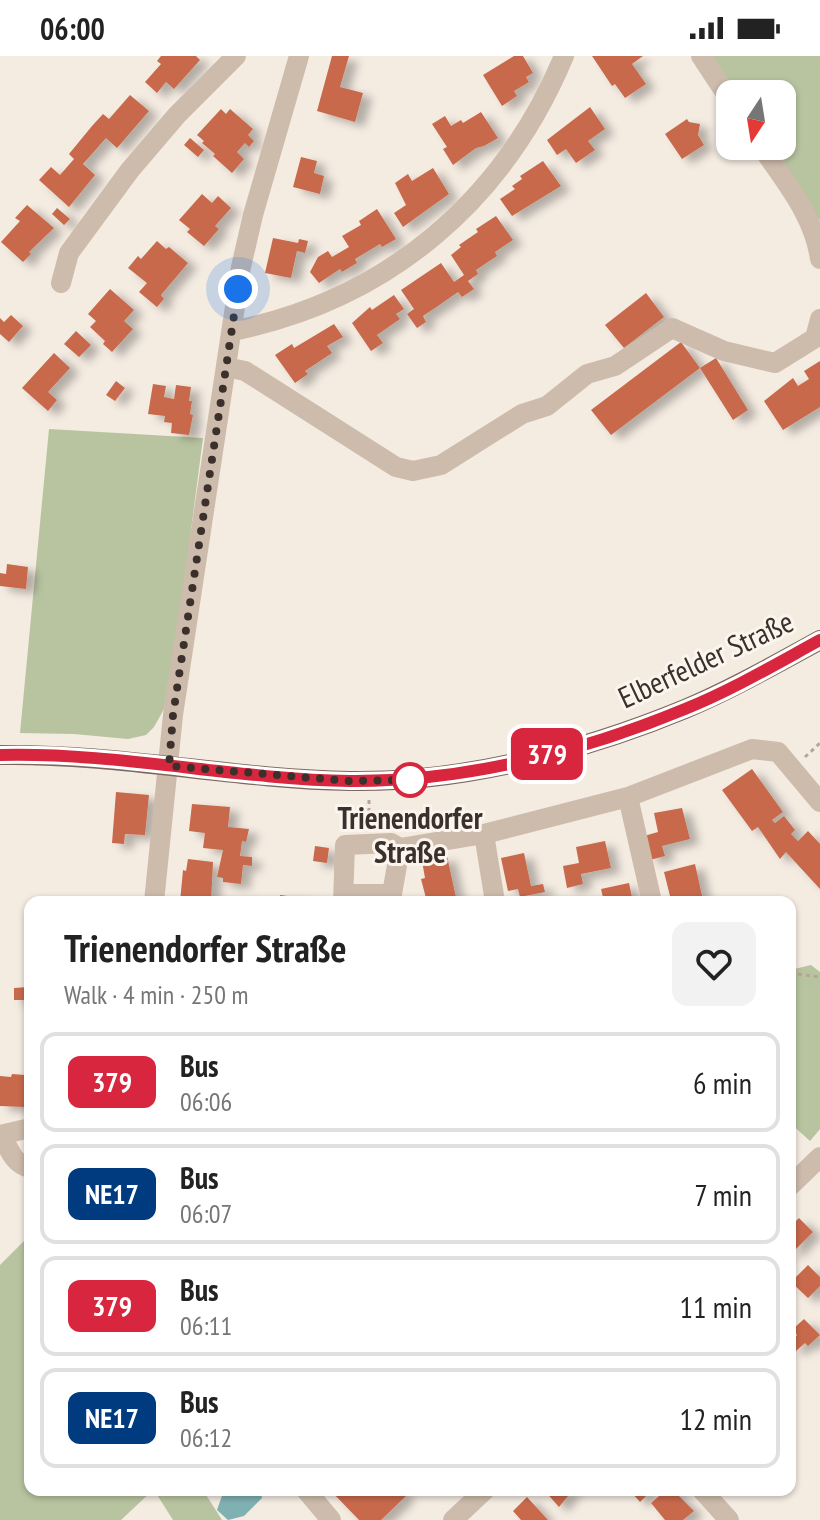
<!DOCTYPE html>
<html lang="en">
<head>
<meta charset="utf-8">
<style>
	:root { --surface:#fff; --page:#f2f2f2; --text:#222; --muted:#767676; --line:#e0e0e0 }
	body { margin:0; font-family:"PT Sans Narrow",sans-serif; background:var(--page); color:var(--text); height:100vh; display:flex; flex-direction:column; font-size:30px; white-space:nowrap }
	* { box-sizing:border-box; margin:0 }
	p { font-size:26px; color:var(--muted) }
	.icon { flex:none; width:44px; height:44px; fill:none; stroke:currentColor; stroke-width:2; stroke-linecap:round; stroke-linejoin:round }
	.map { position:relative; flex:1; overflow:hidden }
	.sheet { position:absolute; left:24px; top:840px; width:772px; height:600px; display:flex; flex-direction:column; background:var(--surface); border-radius:16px; box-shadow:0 2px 6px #0004 }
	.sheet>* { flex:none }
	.badge { padding:0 16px; border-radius:12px; font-size:28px; line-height:52px }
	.needle { width:52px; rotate:192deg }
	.fabs { position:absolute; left:716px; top:24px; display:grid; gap:16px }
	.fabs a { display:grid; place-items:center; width:80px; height:80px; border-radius:16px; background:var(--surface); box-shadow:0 2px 6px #0004; font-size:40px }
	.you { position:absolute; width:40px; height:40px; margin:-20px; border:6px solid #fff; border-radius:50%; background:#1a73e8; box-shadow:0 0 0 12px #1a73e833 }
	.map>.badge { position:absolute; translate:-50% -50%; box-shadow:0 0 0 4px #fff }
	.round { display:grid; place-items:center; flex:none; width:84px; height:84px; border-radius:16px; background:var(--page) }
	.head { display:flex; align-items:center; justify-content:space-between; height:136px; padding:0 40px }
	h1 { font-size:38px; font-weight:700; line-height:60px }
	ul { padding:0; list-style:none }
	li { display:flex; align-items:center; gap:24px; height:100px; margin:0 16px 12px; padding:0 24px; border:4px solid var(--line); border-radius:16px }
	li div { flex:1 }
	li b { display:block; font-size:30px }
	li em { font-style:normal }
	li .badge { min-width:88px; font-weight:700; text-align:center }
	.status { display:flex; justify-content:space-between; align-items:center; height:56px; padding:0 40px; background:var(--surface); direction:ltr }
	.status svg { height:22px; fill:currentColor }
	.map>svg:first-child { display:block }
	.green { fill:#b8c4a0 }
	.water { fill:#7fb0b2 }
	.building { fill:#c8694b; filter:url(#shadow) }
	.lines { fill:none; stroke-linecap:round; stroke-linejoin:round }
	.path { stroke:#b9a596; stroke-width:3; stroke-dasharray:4 4; stroke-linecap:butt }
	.minor { stroke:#cdbbac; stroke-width:20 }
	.major { stroke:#7d675c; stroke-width:20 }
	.line-casing { stroke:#fff; stroke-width:18 }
	.line { stroke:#d7263d; stroke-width:12 }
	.walk { stroke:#3b302b; stroke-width:8; stroke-dasharray:0 14.4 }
	.stop-dot { fill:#fff; stroke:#d7263d; stroke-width:4 }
	.labels { text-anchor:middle; stroke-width:6; stroke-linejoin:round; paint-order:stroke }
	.street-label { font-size:30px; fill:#3b302b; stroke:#fbf5ee }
	.stop-label { font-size:30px; font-weight:bold; fill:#3b302b; stroke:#fbf5ee }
</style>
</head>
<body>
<div class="status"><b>06:00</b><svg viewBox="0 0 49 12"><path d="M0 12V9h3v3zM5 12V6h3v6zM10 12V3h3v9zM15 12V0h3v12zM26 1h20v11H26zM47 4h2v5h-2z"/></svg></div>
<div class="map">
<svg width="820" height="1464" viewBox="0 0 820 1464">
	<defs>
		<filter id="shadow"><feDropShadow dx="9" dy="5" stdDeviation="4" flood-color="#0004"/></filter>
	</defs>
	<rect width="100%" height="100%" fill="#f4ebe1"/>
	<!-- green -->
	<path class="green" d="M 709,0 L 820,0 L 820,165 L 769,90 L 782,90 L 782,38 L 734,38 Z
		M 49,373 L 203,382 L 184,528 L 164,653 L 154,671 L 146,679 L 128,683 L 74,678 L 20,677 Z
		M 811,909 L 820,916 L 820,1073 L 810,1085 L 790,1067 L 790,914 Z
		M 30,1179 L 30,1434 L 153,1434 L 121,1464 L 0,1464 L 0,1209 Z
		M 154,1434 L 203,1434 L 222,1464 L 173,1464 Z"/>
	<!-- water -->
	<path class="water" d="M 224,1434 L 261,1434 L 262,1442 L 244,1460 L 228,1464 L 217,1454 Z"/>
	<!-- building -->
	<path class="building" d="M 161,0 L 196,0 L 200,4 L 174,33 L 166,26 L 157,37 L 145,26 L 161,8 L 157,5 Z
		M 332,0 L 349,0 L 340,31 L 363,37 L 355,66 L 317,55 Z
		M 514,0 L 523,0 L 533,17 L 526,21 L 529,26 L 514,35 L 517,40 L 502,50 L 483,19 Z
		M 592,0 L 643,0 L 632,8 L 646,28 L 625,42 L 615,28 L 612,30 Z
		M 130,39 L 149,55 L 117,92 L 106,82 L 83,108 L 95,119 L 69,151 L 39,124 L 51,111 L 60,119 L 74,103 L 69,98 L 92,70 L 103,58 L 109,63 Z
		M 590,51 L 605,73 L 588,85 L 595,94 L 576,107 L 566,93 L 557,99 L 547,84 Z
		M 221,53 L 226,58 L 230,53 L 253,73 L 248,79 L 254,85 L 249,91 L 245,87 L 237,96 L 244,103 L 232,117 L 213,100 L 215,98 L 202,87 L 204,85 L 197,79 Z
		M 481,56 L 498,82 L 484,90 L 476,92 L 453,109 L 443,93 L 447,91 L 432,68 L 445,60 L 451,70 L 461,64 L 463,67 Z
		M 687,63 L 689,66 L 700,68 L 698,79 L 704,89 L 682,103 L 665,78 Z
		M 190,82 L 204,94 L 198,101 L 184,89 Z
		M 301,101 L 317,105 L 314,117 L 324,120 L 320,138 L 293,131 Z
		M 543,105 L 561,130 L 512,160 L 500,143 L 515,133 L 512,130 L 522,123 L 520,120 Z
		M 433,112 L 449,138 L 403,171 L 394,157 L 406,149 L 395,127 L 408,118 L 412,125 Z
		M 202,138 L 212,147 L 218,140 L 231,152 L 215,170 L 219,173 L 204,190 L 187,176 L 190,173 L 179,164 Z
		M 27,149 L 54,172 L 29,196 L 31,198 L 23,206 L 1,186 L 20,165 L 15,162 Z
		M 57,152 L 70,163 L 64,169 L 52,158 Z
		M 377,153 L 396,183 L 382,191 L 380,188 L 355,203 L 357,207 L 342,216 L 340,213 L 319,227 L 310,216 L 318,201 L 328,195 L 332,201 L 349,191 L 342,180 L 361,169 L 359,165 Z
		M 496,160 L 513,184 L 495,196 L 497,200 L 476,214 L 478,218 L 468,225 L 474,233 L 462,241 L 458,236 L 438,250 L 423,260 L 426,266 L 417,272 L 407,258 L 414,253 L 401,234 L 441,207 L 454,226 L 464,219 L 451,199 L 461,191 L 459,189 L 478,176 L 476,173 Z
		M 273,182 L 298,187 L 299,183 L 308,185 L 305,197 L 297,195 L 291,222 L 265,217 Z
		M 157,185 L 166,193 L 169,191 L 188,207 L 161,239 L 164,243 L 157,251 L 139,236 L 147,227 L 128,212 L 138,200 L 141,203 Z
		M 110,233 L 134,254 L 124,265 L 133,273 L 112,296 L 103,288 L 105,285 L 90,271 L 96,265 L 88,258 Z
		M 646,237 L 664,261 L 624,292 L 605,269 Z
		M 394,239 L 404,253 L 396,258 L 400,263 L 377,279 L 383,287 L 371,295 L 352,267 L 370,251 L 372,254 Z
		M 11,259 L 23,270 L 9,286 L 0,278 L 0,262 L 4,266 Z
		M 334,268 L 343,281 L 327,290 L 332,297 L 305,315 L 308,318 L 295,327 L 275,299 L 292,288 L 294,292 Z
		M 76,275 L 91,289 L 79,301 L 64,288 Z
		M 681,286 L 700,312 L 611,379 L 591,354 Z
		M 54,297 L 70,312 L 48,336 L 57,344 L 48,355 L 22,332 Z
		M 716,302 L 748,354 L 733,364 L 700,312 Z
		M 820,305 L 820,351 L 783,374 L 764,345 L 793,322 L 798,330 L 809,323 L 804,315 Z
		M 116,325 L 125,332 L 115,345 L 106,339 Z
		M 153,328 L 166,330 L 164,341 L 174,343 L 176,329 L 191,331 L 189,345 L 192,345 L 190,358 L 193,359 L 189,379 L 171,377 L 172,367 L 164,366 L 165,360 L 148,358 Z
		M 7,508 L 28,511 L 26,533 L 0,530 L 0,517 L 6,518 Z
		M 752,713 L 783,756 L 772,764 L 775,767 L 784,760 L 795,774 L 791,778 L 798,785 L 808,775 L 820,788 L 820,833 L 786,796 L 780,803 L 758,771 L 752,775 L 722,734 Z
		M 116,736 L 149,739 L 145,779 L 125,778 L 124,788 L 112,787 Z
		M 192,748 L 230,751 L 228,771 L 249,773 L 246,786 L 242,785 L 240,800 L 252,801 L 252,810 L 243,809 L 241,828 L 223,826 L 223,822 L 217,821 L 223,794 L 203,792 L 205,777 L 189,775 Z
		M 682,752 L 690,783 L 662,790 L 665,800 L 650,804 L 644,780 L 658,776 L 654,757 Z
		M 605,785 L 611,812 L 581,818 L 583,828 L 567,832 L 563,810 L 579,807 L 576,791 Z
		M 315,790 L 329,792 L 327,807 L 313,805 Z
		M 524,797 L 531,830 L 543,828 L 545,836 L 520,841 L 518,833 L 508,835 L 501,802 Z
		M 447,800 L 457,846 L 427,846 L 421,823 L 425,822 L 422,805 Z
		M 188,803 L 213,806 L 211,846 L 180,846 L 183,814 L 186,815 Z
		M 695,808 L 703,844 L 677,846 L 676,842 L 671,844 L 664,816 Z
		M 629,827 L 633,846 L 604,846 L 601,833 Z
		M 280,839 L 311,843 L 310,846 L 279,846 Z
		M 28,931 L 28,944 L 14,944 L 14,932 Z
		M 12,1018 L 25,1019 L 25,1051 L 0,1050 L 0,1020 L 11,1021 Z
		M 799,1162 L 813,1176 L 790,1199 L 790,1171 Z
		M 808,1209 L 820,1221 L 820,1230 L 808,1242 L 791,1226 Z
		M 804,1263 L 820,1279 L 808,1290 L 805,1287 L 796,1295 L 790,1289 L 797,1279 L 792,1274 Z
		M 330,1434 L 401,1434 L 406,1440 L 381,1464 L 359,1464 Z
		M 544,1434 L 573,1434 L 559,1451 Z
		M 635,1434 L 652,1434 L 640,1446 L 632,1437 Z
		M 666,1434 L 673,1434 L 694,1455 L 683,1464 L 665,1464 L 651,1447 Z
		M 527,1441 L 548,1464 L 521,1464 L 513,1455 Z"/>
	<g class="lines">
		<!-- path -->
		<path class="path" d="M 805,701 L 820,687
			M 369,744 L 369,768
			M 790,917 L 820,921"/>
		<!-- minor -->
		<path class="minor" d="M 701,0 L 730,44
			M 761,90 C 785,126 814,159 820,203
			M 61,227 L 69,197 L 130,114 L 177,59 L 236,0
			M 232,275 C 387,244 503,146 564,0
			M 226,311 L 245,315 L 396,411 L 413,415 L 441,409 L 522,358 L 547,350 L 587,318 L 615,310 L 672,272 L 724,295 L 775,307 L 815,282 L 820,263
			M 628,741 L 652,846
			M 484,778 L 495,846
			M 344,838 L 392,838 L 400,792
			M 154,846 L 173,659 L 241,211 L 253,159 L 299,0
			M 343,846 L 345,789 L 391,787 L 400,792 L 484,778 L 628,741 L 752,693 L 778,696 L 820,746
			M 0,1079 L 30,1072
			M 2,1079 C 9,1093 13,1108 30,1112
			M 790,1130 L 820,1101
			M 306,1434 L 331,1464
			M 702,1434 L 729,1464
			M 453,1464 L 485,1434"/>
		<!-- major -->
		<path class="major" d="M 0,699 C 117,697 233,723 350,725 C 462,727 583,695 685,653 C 732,633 776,608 820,584"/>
	</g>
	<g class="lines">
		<!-- line casing -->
		<g class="line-casing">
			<path id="line" d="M 0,699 C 117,696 233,723 350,725 C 464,726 581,696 685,653 C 732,634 776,608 820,584"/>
		</g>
		<!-- line -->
		<use href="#line" class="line"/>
		<!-- walk -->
		<path class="walk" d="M 238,233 L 173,659 L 169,710 L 349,725 L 410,724"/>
	</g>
	<!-- markers -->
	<circle class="stop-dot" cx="410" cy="724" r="16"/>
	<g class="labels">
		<!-- street labels -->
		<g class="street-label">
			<text transform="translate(706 604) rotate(-25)" y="10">Elberfelder Straße</text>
		</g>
		<!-- stop labels -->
		<g class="stop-label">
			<text x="410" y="773">Trienendorfer<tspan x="410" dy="34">Straße</tspan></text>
		</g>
	</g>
</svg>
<div class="fabs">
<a><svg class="needle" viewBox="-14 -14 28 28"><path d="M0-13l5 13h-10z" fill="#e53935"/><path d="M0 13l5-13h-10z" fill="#767676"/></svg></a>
</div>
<div class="you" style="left:238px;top:233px"></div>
<b class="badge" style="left:547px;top:698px;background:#d7263d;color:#fff">379</b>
<section class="sheet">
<div class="head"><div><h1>Trienendorfer Straße</h1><p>Walk · 4 min · 250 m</p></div><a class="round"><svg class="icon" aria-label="heart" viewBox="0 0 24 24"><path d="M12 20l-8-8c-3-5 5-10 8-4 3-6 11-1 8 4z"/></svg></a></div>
<ul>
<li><span class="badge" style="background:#d7263d;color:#fff">379</span><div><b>Bus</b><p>06:06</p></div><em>6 min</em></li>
<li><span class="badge" style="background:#003b80;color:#fff">NE17</span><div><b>Bus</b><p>06:07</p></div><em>7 min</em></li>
<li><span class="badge" style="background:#d7263d;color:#fff">379</span><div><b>Bus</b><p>06:11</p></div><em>11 min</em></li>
<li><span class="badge" style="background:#003b80;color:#fff">NE17</span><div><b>Bus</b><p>06:12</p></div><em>12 min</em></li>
</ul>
</section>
</div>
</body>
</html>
